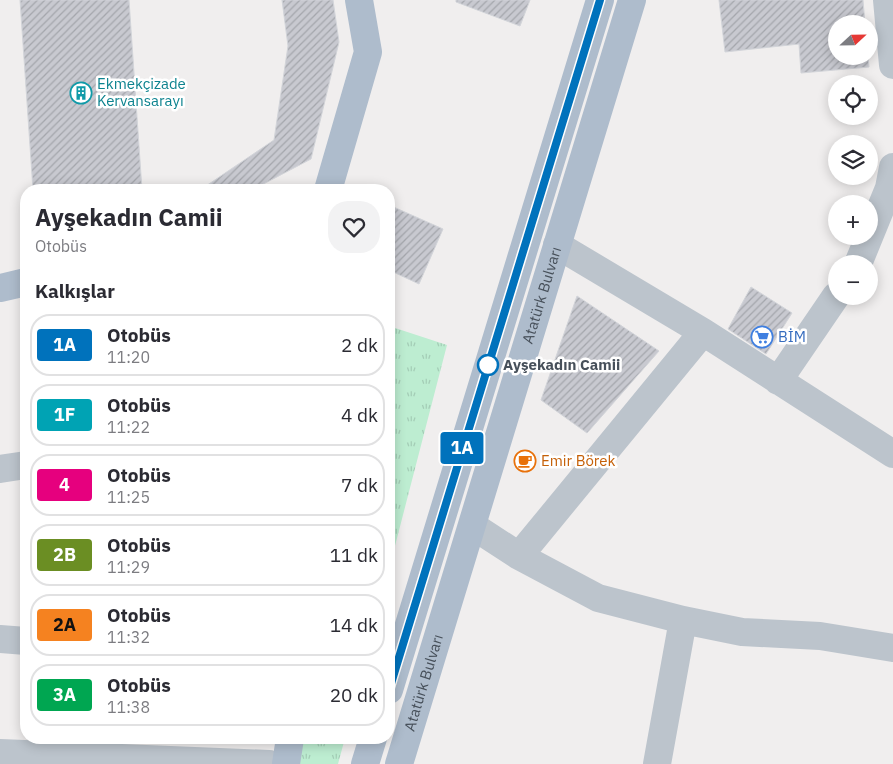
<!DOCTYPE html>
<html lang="tr">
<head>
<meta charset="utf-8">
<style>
	:root { --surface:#fff; --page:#f2f2f3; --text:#2b2b33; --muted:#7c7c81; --line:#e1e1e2 }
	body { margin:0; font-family:"IBM Plex Sans",sans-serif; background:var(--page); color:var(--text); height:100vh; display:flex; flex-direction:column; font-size:19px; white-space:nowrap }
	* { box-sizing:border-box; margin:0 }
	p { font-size:16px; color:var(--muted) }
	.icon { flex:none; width:28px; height:28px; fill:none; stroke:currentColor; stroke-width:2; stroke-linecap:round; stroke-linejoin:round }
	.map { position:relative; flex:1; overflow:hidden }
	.drawer { position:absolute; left:20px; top:184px; width:375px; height:560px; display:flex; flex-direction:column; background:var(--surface); border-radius:20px; box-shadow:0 2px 12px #0003 }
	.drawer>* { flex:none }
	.badge { padding:0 10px; border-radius:4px; font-size:18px; line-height:32px }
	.needle { width:32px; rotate:68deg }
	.controls { position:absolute; left:828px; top:15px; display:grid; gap:10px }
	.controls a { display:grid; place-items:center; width:50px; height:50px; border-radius:50%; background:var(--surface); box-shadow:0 2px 12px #0003; font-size:25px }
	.map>.badge { position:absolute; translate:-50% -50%; box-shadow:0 0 0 2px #fff }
	h2 { padding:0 15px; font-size:19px; line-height:45px }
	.round { display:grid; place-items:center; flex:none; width:52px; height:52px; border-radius:20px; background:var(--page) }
	.overview { display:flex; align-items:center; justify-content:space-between; height:85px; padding:0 15px }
	h1 { font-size:24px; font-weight:700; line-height:38px }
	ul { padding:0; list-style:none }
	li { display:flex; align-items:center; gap:15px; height:62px; margin:0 10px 8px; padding:0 5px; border:2px solid var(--line); border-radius:20px }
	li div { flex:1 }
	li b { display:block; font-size:19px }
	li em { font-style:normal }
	li .badge { min-width:55px; font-weight:700; text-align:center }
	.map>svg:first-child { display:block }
	.grass { fill:url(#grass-tufts) }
	.building { fill:url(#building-hatch); stroke:#d2d4d9 }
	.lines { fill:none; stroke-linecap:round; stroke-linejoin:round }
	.minor { stroke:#bcc4cc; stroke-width:28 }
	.major { stroke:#aebccc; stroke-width:28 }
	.line-casing { stroke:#fff; stroke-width:11 }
	.line { stroke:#0072bc; stroke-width:8 }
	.stop-dot { fill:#fff; stroke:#0072bc; stroke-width:2.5 }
	.labels { text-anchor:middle; stroke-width:5; stroke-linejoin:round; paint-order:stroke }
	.culture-label { font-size:15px; fill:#0d838f; stroke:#fff; text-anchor:start }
	.street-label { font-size:15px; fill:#47505a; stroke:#fff }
	.shop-label { font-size:15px; fill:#366cbe; stroke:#fff; text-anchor:start }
	.stop-label { font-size:15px; font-weight:bold; fill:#47505a; stroke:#fff; text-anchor:start }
	.food-label { font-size:15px; fill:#c56008; stroke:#fff; text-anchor:start }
</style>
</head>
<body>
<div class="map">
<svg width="893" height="764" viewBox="0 0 893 764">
	<defs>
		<pattern id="grass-tufts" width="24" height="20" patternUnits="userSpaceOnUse" patternTransform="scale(1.25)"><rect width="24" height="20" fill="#bdedd1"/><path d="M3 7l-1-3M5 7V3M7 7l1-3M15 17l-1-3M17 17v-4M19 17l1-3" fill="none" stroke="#a4cdb6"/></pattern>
		<pattern id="building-hatch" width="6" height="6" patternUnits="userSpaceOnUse" patternTransform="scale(1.25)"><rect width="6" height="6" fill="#c8c9d0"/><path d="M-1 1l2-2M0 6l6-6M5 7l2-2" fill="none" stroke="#a4a6ac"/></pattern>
	</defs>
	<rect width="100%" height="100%" fill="#f0eeee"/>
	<!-- grass -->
	<path class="grass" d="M 389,326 L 447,345 L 389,569 Z
		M 296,738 L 345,738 L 338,764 L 293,764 Z"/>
	<!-- building -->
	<path class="building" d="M 20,0 L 129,0 L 142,190 L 33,190 Z
		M 282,0 L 333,0 L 339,42 L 311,159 L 252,190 L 200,190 L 274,140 L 288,46 Z
		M 456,0 L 530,0 L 520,26 L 456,2 Z
		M 719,0 L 863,0 L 865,24 L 836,24 L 836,56 L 868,56 L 869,67 L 801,73 L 799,44 L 725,52 Z
		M 389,205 L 443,229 L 419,284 L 389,270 Z
		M 751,287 L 792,313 L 766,354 L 728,329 Z
		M 577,296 L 659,351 L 587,433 L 541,400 Z"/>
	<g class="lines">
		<!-- minor -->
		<path class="minor" d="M 887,0 L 893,65
			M 557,245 L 703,332 L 893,454
			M 858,264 L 889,188 L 893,167
			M 778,381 L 836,296
			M 0,469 L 26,465
			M 473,526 L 519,556 L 598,598 L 683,620 L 742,632 L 820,636 L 893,648
			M 519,556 L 703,332
			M 0,639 L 26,641
			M 0,753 L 269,764
			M 657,764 L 683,620"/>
		<!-- major -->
		<g class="major">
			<path d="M 328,190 L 368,52 L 359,0"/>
			<path d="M 0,288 L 26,282"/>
			<path d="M 389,690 L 600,0"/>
			<path d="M 286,764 L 290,738"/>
			<path d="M 365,764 L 373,738"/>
			<path id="s1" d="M 399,764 L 632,0"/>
		</g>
	</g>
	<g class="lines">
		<!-- line casing -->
		<g class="line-casing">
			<path id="line" d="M 389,690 L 600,0"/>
		</g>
		<!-- line -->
		<use href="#line" class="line"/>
	</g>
	<!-- icons -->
	<defs>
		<g id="building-ring" transform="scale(1.125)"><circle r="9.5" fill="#fff" stroke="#0f9aa8" stroke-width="1.5"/><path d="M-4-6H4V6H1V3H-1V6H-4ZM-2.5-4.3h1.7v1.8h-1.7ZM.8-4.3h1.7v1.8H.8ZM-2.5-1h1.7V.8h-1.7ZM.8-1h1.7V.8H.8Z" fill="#0f9aa8"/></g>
		<g id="supermarket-ring" transform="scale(1.125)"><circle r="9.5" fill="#fff" stroke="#3f7fe0" stroke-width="1.5"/><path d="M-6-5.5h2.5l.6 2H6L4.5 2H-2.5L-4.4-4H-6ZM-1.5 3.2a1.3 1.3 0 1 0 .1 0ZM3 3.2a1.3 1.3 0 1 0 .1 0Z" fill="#3f7fe0"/></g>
		<g id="cafe-ring" transform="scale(1.125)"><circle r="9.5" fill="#fff" stroke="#e8710a" stroke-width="1.5"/><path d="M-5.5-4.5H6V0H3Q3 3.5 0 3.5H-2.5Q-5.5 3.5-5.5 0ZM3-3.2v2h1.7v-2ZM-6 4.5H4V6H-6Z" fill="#e8710a"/></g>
	</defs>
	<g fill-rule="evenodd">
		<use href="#building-ring" x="81" y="93"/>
		<use href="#supermarket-ring" x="762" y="337"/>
		<use href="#cafe-ring" x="525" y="461"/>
	</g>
	<!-- markers -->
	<circle class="stop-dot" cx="488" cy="365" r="10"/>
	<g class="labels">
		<!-- culture labels -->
		<g class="culture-label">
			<text x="97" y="89">Ekmekçizade<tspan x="97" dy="17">Kervansarayı</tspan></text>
		</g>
		<!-- street labels -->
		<g class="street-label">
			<text dy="5" stroke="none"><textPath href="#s1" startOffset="490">Atatürk Bulvarı</textPath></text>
			<text dy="5" stroke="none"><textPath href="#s1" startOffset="85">Atatürk Bulvarı</textPath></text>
		</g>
		<!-- shop labels -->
		<g class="shop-label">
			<text x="778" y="342">BİM</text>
		</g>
		<!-- stop labels -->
		<g class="stop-label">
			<text x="503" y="370">Ayşekadın Camii</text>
		</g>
		<!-- food labels -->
		<g class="food-label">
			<text x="541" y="466">Emir Börek</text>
		</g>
	</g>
</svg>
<div class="controls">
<a><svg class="needle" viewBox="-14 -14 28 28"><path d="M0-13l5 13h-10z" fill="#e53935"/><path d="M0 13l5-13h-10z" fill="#7c7c81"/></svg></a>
<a><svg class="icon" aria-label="locate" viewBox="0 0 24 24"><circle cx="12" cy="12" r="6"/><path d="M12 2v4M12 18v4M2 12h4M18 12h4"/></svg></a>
<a><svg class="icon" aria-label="layers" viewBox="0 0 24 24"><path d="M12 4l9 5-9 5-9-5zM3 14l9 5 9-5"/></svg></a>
<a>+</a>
<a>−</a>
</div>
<b class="badge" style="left:462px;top:448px;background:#0072bc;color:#fff">1A</b>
<section class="drawer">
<div class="overview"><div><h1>Ayşekadın Camii</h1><p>Otobüs</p></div><a class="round"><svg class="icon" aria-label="heart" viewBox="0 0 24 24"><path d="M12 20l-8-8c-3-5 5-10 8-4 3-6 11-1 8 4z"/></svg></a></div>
<h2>Kalkışlar</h2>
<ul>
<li><span class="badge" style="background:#0072bc;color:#fff">1A</span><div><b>Otobüs</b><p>11:20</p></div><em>2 dk</em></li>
<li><span class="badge" style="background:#00a3b4;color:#fff">1F</span><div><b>Otobüs</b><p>11:22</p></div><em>4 dk</em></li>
<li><span class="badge" style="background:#e6007e;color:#fff">4</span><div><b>Otobüs</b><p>11:25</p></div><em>7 dk</em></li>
<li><span class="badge" style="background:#6b8e23;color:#fff">2B</span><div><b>Otobüs</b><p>11:29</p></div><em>11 dk</em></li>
<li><span class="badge" style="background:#f58220;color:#111">2A</span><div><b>Otobüs</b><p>11:32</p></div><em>14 dk</em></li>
<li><span class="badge" style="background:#00a651;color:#fff">3A</span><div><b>Otobüs</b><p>11:38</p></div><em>20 dk</em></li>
</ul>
</section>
</div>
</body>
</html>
